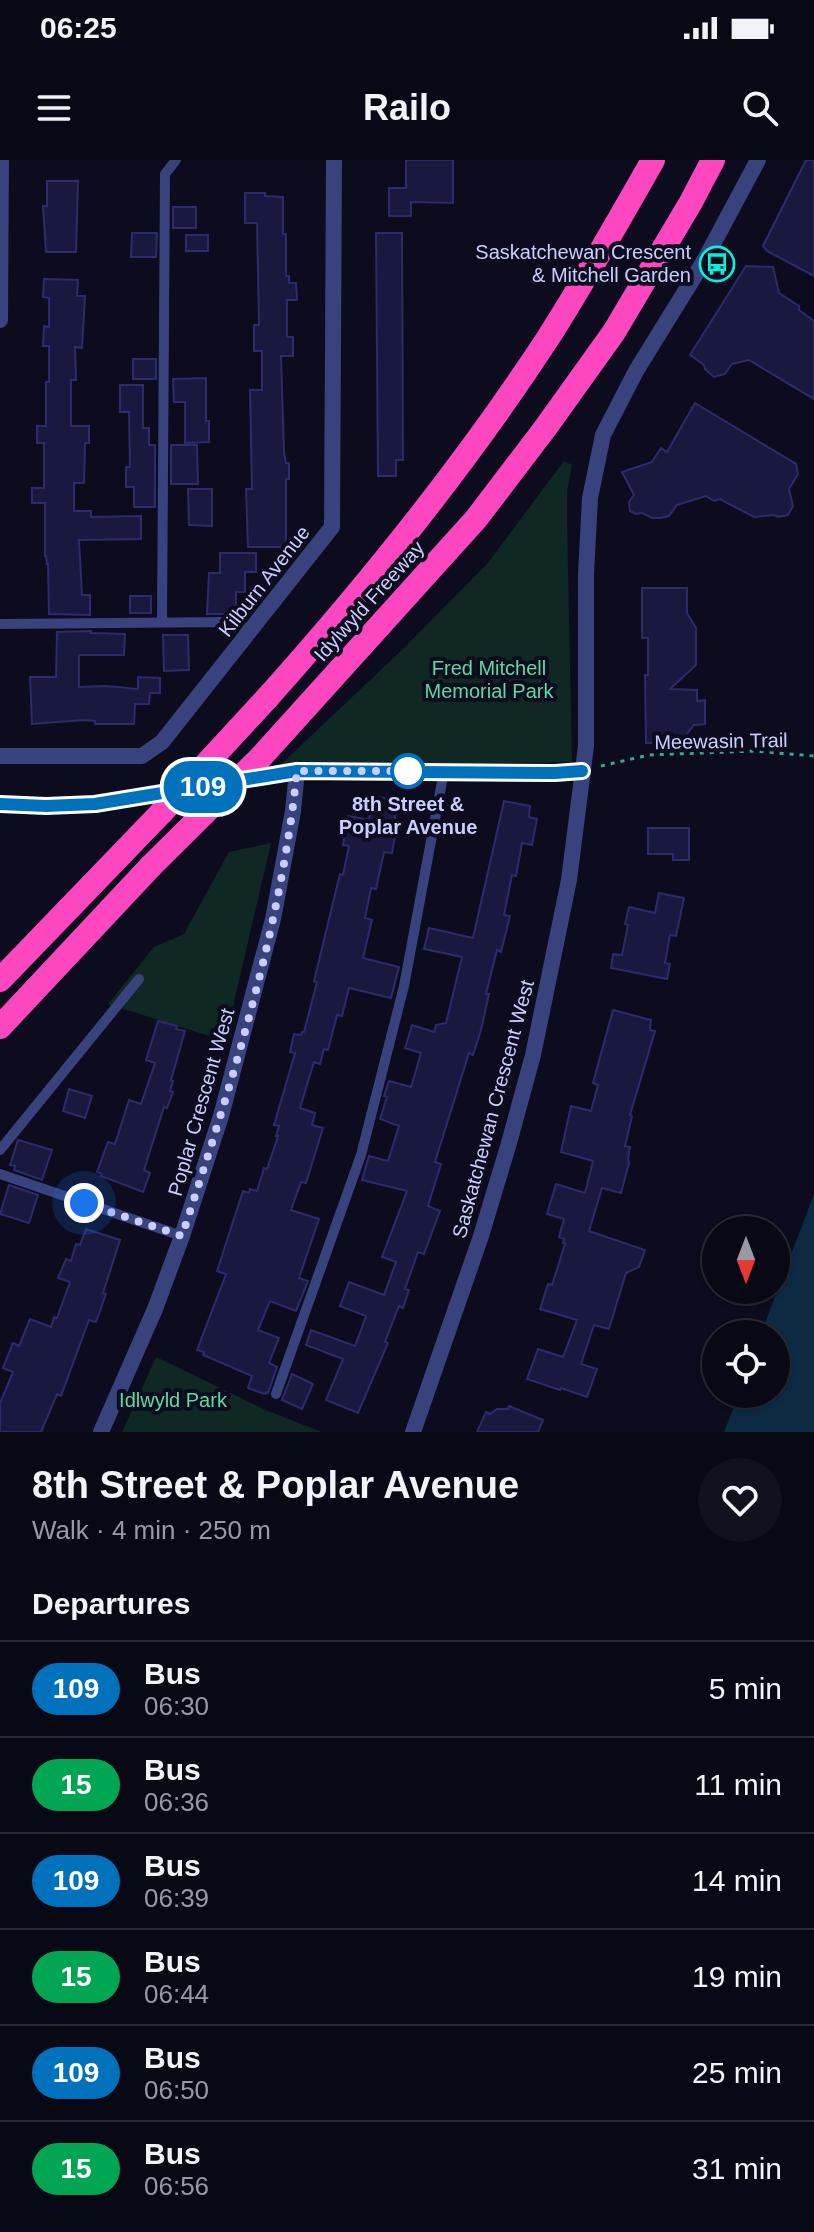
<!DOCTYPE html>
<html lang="en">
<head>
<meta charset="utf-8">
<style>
	:root { --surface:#090916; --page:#12121f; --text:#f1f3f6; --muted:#999aa1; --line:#292a35 }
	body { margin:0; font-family:Helvetica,sans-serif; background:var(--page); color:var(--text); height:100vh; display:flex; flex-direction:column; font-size:30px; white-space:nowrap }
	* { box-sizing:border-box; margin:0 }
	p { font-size:26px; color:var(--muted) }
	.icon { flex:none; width:44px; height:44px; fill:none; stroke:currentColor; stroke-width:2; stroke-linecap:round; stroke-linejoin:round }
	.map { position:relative; height:1272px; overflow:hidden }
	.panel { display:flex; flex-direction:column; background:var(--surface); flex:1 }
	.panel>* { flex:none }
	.badge { padding:0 16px; border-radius:26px; font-size:28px; line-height:52px }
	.needle { width:52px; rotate:180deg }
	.tools { position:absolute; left:702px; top:1056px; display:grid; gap:16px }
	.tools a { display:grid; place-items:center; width:88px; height:88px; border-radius:50%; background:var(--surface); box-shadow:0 2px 6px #0004,0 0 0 2px var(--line); font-size:40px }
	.you { position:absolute; width:40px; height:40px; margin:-20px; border:6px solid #fff; border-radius:50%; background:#1a73e8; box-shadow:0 0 0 12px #1a73e833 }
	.map>.badge { position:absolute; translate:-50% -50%; box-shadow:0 0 0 4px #fff }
	h2 { padding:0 32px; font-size:30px; line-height:72px }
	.round { display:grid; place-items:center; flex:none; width:84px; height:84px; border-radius:42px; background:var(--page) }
	.head { display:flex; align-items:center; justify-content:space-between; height:136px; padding:0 32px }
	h1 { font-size:38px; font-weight:700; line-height:60px }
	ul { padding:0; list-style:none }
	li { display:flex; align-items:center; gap:24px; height:96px; padding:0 32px; border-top:2px solid var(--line) }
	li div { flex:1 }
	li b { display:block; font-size:30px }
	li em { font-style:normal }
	li .badge { min-width:88px; font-weight:700; text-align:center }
	.status { display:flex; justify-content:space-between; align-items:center; height:56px; padding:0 40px; background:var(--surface); direction:ltr }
	.status svg { height:22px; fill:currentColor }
	header { display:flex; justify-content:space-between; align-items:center; height:104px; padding:0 32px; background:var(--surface); font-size:36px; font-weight:700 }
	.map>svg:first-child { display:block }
	.green { fill:#0f2823 }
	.water { fill:#0c2b42 }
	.building { fill:#19193f; stroke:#2c2b6b; stroke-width:2 }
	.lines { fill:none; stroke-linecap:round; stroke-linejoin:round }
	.path { stroke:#2eae8f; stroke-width:3; stroke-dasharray:4 6; stroke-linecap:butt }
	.service { stroke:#38427d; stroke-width:10 }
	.minor { stroke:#38427d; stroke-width:16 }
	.tertiary { stroke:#38427d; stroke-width:16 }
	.motorway { stroke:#fd46c0; stroke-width:24 }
	.motorway-bridge { stroke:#fd46c0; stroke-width:24 }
	.line-casing { stroke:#fff; stroke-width:18 }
	.line { stroke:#0072bc; stroke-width:12 }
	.walk { stroke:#cacefe; stroke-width:8; stroke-dasharray:0 14.4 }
	.stop-dot { fill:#fff; stroke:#0072bc; stroke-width:4 }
	.labels { text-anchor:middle; stroke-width:8; stroke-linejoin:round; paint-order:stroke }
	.poi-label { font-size:20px; fill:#cacefe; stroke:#0c0c1e; text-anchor:end }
	.street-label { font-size:20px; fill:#cacefe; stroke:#0c0c1e }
	.park-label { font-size:20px; fill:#58dda3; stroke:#0c0c1e }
	.stop-label { font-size:20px; font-weight:bold; fill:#cacefe; stroke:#0c0c1e }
</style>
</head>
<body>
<div class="status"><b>06:25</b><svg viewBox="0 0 49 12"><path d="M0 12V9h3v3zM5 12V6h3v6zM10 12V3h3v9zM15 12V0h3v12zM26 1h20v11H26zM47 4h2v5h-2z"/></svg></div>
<header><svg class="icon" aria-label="menu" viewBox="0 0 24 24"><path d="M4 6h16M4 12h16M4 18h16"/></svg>Railo<svg class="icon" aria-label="search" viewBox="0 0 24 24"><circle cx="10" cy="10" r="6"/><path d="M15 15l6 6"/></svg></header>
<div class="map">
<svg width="814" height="1272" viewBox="0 0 814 1272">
	<rect width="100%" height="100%" fill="#0c0c1e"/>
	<!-- green -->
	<path class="green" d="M 564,301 L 572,305 L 567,331 L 567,360 L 572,602 L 278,607 L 402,490 L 487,404 Z
		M 271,683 L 225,881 L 108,844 L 154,787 L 184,774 L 229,692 Z
		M 156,1197 L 268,1251 L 322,1272 L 122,1272 Z"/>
	<!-- water -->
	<path class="water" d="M 814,1034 L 814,1272 L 724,1272 L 739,1234 L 776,1234 L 776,1174 L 761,1174 Z"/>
	<!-- building -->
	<path class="building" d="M 406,0 L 453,0 L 453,43 L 411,42 L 411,56 L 389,56 L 389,28 L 406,28 Z
		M 806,0 L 814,0 L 814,116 L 767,91 L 763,86 Z
		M 47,21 L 78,21 L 76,92 L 46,92 L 43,46 L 47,46 Z
		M 245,33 L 265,33 L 265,36 L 283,37 L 283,74 L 286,74 L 286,116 L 289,116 L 289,123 L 296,123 L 297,140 L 287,140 L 287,177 L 293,177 L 293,196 L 281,196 L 284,292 L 286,303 L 289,303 L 289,319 L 286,319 L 286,387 L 248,387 L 246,329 L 252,329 L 250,230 L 262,230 L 262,191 L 254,191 L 254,165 L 259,165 L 257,63 L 245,63 Z
		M 173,47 L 196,47 L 196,68 L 173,68 Z
		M 132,73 L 157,73 L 156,97 L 131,97 Z
		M 376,73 L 402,73 L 403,300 L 396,300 L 396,316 L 378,316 Z
		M 186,75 L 208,75 L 208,91 L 186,91 Z
		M 746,106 L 773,107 L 779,133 L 799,146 L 799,150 L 814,161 L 814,239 L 749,200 L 732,204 L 725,214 L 714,217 L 705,209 L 704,205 L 690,195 Z
		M 44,119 L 78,120 L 77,136 L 85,136 L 82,188 L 75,187 L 76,220 L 71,220 L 71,266 L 89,266 L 89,283 L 85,283 L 84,323 L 74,323 L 74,351 L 91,351 L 91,357 L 141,356 L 141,379 L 79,380 L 82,435 L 90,435 L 90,455 L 49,454 L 48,404 L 47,404 L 46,396 L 45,396 L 45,343 L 32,343 L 32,328 L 44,328 L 44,283 L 37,283 L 37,266 L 46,266 L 46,222 L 49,222 L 49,186 L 43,186 L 44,166 L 49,167 L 49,138 L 43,137 Z
		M 133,199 L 156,199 L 156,219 L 133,219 Z
		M 206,218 L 206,261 L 209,261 L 209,282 L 185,283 L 185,242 L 174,242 L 173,219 Z
		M 120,225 L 143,225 L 143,268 L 149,268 L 149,285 L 155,285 L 155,347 L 134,347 L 134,327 L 126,327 L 126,307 L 130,307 L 129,252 L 120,252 Z
		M 695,243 L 796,304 L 798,314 L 789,329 L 793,346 L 788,355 L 778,357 L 774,355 L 754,357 L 720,339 L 714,341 L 706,336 L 677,345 L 669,356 L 661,358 L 652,358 L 642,353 L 636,354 L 630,351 L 629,342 L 634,335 L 622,312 L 652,302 L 661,288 L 667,292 Z
		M 171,285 L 197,285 L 198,324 L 171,324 Z
		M 188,329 L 212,329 L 212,366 L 189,365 Z
		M 220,393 L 256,393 L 256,412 L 245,412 L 245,432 L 236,432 L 236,446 L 231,446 L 231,454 L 207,454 L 209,413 L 220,413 Z
		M 642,428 L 687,428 L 687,453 L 696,468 L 696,505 L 670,529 L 697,530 L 697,541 L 705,540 L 705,564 L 694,565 L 686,575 L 686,583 L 646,583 L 645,515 L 648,515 L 648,478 L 642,478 Z
		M 130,436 L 151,436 L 151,453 L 130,453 Z
		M 91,471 L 91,473 L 125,474 L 124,495 L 79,495 L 79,527 L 106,526 L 138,529 L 138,517 L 160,518 L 160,533 L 150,533 L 149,544 L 135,544 L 134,564 L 95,564 L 95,561 L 84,560 L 32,564 L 30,517 L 56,517 L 57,472 Z
		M 163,475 L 188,475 L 189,510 L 164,511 Z
		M 373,636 L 398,640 L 394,664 L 397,665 L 392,693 L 384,692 L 376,729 L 371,728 L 365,758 L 372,760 L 363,798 L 399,807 L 391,838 L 349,828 L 342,856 L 337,855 L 328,890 L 324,889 L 320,904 L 314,902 L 300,948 L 315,953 L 312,965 L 323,968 L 306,1023 L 301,1022 L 291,1050 L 319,1059 L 299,1118 L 308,1121 L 296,1151 L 270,1141 L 258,1170 L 279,1178 L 269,1203 L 277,1207 L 268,1233 L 266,1232 L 265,1234 L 248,1228 L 252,1216 L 203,1195 L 204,1192 L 197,1190 L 226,1114 L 217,1111 L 243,1031 L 249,1033 L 250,1029 L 257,1031 L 264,1008 L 267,1009 L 278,976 L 276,976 L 279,966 L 274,965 L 295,893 L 290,892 L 294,874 L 301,875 L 302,872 L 304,872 L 317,822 L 314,821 L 340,714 L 343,715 L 349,686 L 343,685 L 348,656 L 369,660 Z
		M 504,641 L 530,646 L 529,657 L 537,659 L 532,685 L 522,683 L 516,716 L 512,715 L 504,755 L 510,756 L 501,792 L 497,790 L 486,834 L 489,834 L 481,870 L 473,895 L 469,893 L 435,1002 L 441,1004 L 428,1046 L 440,1051 L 424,1094 L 418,1092 L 405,1129 L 409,1130 L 403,1148 L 399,1146 L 385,1182 L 388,1183 L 358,1253 L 326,1240 L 343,1199 L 306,1185 L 311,1170 L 355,1186 L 366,1156 L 340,1146 L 349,1122 L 384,1135 L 396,1102 L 382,1097 L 407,1031 L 362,1020 L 369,996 L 388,1001 L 399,966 L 380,959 L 387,937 L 384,936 L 389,921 L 411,927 L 421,893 L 405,888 L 412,865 L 434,872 L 436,865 L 446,863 L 462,797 L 424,789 L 429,768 L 473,778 Z
		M 648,668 L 689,668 L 689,700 L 673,700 L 673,694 L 648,694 Z
		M 659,733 L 684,738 L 676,776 L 670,775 L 665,803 L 670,804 L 667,819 L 611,808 L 613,794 L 622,795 L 628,765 L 625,764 L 629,747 L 655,753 Z
		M 613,850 L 651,860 L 650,870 L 655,871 L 630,955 L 632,956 L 625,986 L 630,987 L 628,999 L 629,1003 L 621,1033 L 602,1028 L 589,1071 L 645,1090 L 639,1107 L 626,1113 L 609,1169 L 594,1165 L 581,1204 L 597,1209 L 587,1237 L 561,1228 L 560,1230 L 527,1219 L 538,1189 L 563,1197 L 577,1160 L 540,1149 L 548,1124 L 552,1125 L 565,1084 L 563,1083 L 564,1079 L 559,1077 L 564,1059 L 547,1054 L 556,1024 L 585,1033 L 593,1001 L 561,992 L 571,946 L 591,951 L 598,925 L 593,923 Z
		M 158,861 L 177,866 L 176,869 L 185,871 L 171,920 L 173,921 L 170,931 L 173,932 L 167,948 L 164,947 L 144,1010 L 150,1013 L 143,1032 L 101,1016 L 102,1014 L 97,1012 L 108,982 L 115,984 L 129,940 L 141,944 L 155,903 L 146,900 Z
		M 69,929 L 92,936 L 85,958 L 63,951 Z
		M 18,980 L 52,990 L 42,1020 L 14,1010 L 15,1006 L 10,1005 Z
		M 9,1025 L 38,1035 L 29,1063 L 0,1054 Z
		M 86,1069 L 120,1080 L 103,1133 L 106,1134 L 96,1162 L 89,1160 L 61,1236 L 57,1234 L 41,1272 L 0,1272 L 0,1243 L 13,1212 L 3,1208 L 13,1183 L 19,1186 L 30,1159 L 51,1167 L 54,1157 L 57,1158 L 70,1122 L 58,1118 L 66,1099 L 71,1101 L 76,1084 L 80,1085 Z
		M 292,1214 L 313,1224 L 302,1249 L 282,1240 Z
		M 509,1246 L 543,1260 L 538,1272 L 477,1272 L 486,1252 L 490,1254 L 497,1249 L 508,1249 Z"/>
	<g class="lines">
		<!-- path -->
		<path class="path" d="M 601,606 L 649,595 L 754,591 L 814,596"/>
		<!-- service -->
		<path class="service" d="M 162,461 L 165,14 L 176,0
			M 0,464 L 229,462 L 252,470
			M 0,990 L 139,819
			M 0,1014 L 182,1076
			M 276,1234 L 361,995 L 404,826 L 444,611"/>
		<!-- minor -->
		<path class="minor" d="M 0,160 L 1,0
			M 0,596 L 142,596 L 162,582 L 332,367 L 334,0
			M 101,1272 L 155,1149 L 182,1076 L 221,956 L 273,759 L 293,651 L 297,611
			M 413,1272 L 481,1076 L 509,983 L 533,895 L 569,720 L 586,586 L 586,414 L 590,338 L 603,275 L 636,211 L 704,101 L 758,0"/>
		<!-- tertiary -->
		<path class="tertiary" d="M 0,644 L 46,646 L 95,644 L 297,611 L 555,613 L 582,611"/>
		<!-- motorway -->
		<path class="motorway" d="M 268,537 C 369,424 465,305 548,178 C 585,120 619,60 653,0
			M 261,597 L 476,359 L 546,267 L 614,172 L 691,42 L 713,0
			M 0,820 L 161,653
			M 0,867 L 151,706"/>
		<!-- motorway-bridge -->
		<path class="motorway-bridge" d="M 161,653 L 268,537
			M 151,706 L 261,597"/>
	</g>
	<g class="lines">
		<!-- line casing -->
		<g class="line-casing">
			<path id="line" d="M 0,644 L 46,646 L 95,644 L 297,611 L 555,613 L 582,611"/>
		</g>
		<!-- line -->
		<use href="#line" class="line"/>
		<!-- walk -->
		<path class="walk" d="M 84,1043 L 182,1076 C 231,926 281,769 297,611 L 408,611"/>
	</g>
	<!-- icons -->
	<defs>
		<g id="bus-ring" transform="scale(1.8)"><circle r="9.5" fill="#0c0c1e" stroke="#02f2de" stroke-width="1.5"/><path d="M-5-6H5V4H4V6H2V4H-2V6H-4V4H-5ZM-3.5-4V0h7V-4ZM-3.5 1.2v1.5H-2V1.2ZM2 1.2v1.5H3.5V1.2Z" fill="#02f2de"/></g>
	</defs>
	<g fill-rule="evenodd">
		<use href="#bus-ring" x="717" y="104"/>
	</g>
	<!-- markers -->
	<circle class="stop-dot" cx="408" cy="611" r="16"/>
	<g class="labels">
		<!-- poi labels -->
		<g class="poi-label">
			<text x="691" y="99">Saskatchewan Crescent<tspan x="691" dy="23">&amp; Mitchell Garden</tspan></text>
		</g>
		<!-- street labels -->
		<g class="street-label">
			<text transform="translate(264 421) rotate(-52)" y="7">Kilburn Avenue</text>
			<text transform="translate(369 441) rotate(-48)" y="7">Idylwyld Freeway</text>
			<text transform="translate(721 581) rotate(-1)" y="7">Meewasin Trail</text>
			<text transform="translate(201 942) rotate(-74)" y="7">Poplar Crescent West</text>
			<text transform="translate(493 949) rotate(-75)" y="7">Saskatchewan Crescent West</text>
		</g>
		<!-- park labels -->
		<g class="park-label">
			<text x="489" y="515">Fred Mitchell<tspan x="489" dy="23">Memorial Park</tspan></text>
			<text x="173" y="1247">Idlwyld Park</text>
		</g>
		<!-- stop labels -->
		<g class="stop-label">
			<text x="408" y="651">8th Street &amp;<tspan x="408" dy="23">Poplar Avenue</tspan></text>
		</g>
	</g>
</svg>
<div class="tools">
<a><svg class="needle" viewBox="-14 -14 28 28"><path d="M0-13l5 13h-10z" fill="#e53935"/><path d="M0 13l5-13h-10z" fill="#999aa1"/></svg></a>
<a><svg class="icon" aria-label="locate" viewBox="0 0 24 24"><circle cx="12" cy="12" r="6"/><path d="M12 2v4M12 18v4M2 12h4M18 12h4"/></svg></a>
</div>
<div class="you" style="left:84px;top:1043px"></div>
<b class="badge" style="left:203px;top:627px;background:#0072bc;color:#fff">109</b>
</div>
<section class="panel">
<div class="head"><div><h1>8th Street &amp; Poplar Avenue</h1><p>Walk · 4 min · 250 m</p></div><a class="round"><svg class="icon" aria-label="heart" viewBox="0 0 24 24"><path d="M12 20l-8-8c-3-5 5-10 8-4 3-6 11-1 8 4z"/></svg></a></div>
<h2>Departures</h2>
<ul>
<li><span class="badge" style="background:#0072bc;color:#fff">109</span><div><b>Bus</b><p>06:30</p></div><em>5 min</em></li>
<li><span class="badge" style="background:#00a651;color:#fff">15</span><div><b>Bus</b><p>06:36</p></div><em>11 min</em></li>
<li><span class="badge" style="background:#0072bc;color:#fff">109</span><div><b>Bus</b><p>06:39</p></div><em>14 min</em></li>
<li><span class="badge" style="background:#00a651;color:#fff">15</span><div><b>Bus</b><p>06:44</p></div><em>19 min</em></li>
<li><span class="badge" style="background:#0072bc;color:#fff">109</span><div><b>Bus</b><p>06:50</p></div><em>25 min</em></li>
<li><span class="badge" style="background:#00a651;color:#fff">15</span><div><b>Bus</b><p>06:56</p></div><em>31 min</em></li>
</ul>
</section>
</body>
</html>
